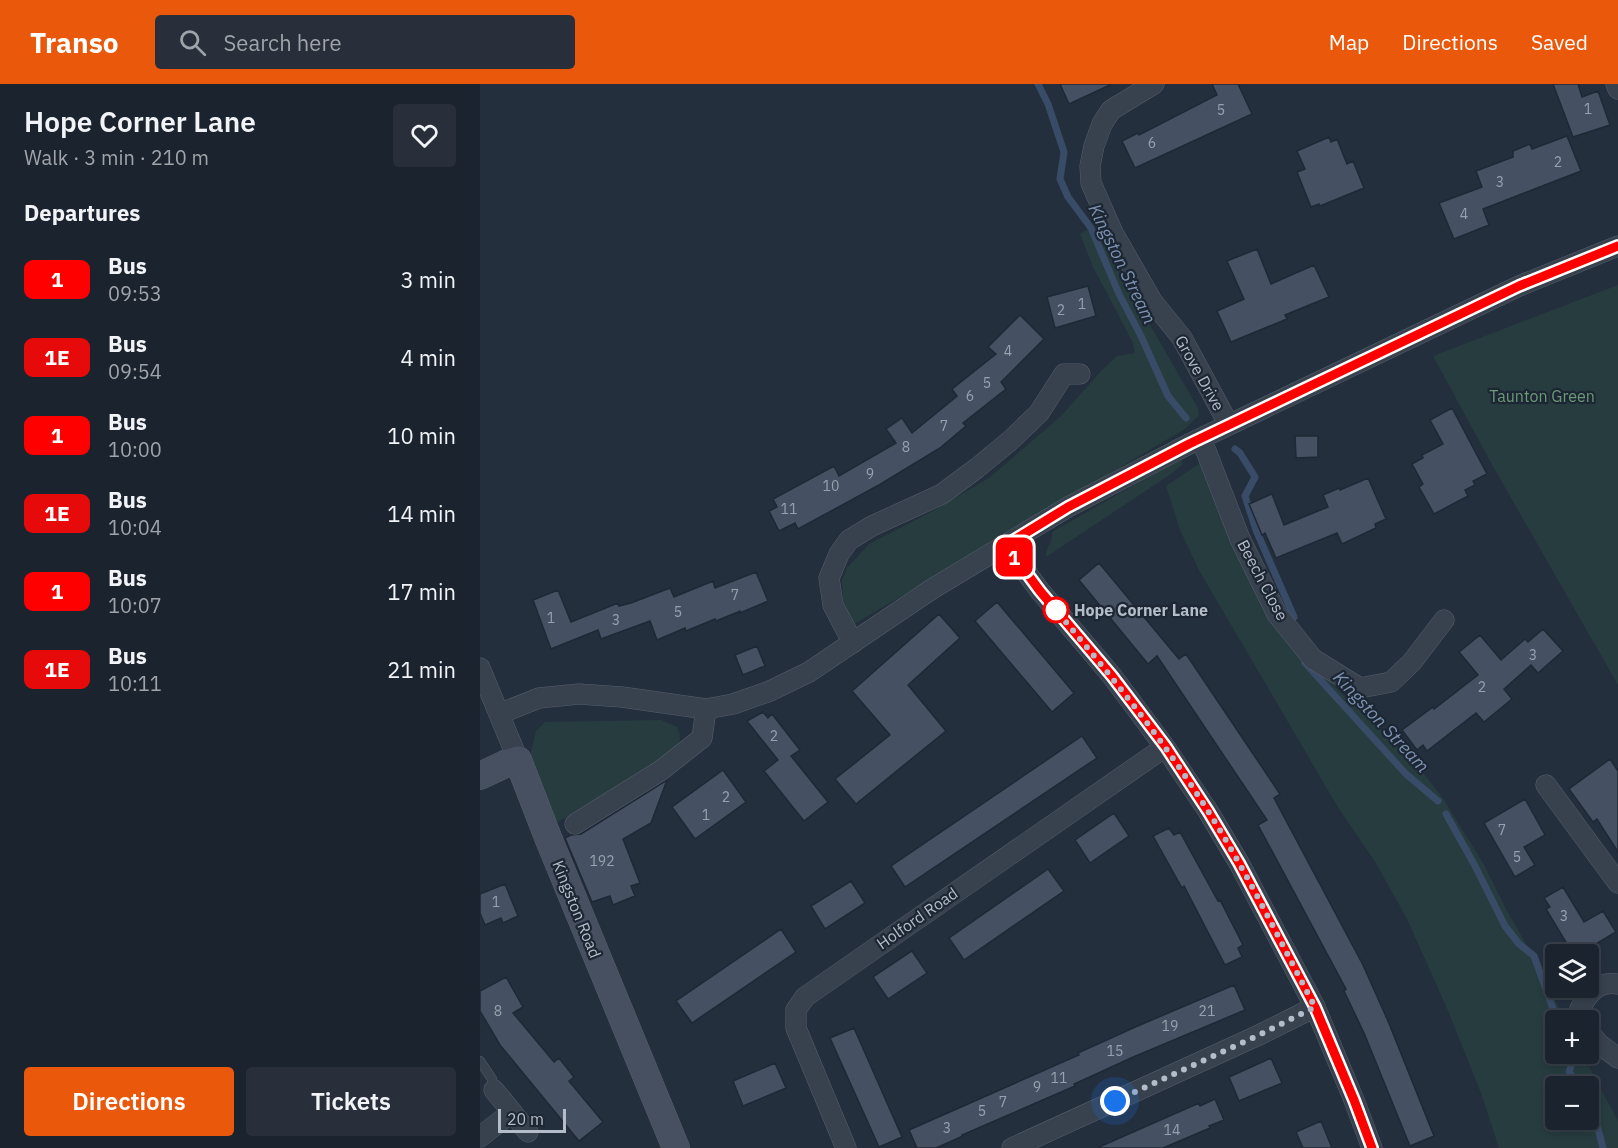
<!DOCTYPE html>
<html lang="en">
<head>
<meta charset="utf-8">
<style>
	:root { --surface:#1b232e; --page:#282f3a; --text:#f1f3f6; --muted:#a0a4aa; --line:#39404a; --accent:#ea580c }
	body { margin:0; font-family:"IBM Plex Sans",sans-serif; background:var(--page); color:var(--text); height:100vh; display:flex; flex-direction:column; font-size:22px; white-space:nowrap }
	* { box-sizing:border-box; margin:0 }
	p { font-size:20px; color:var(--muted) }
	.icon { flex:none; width:33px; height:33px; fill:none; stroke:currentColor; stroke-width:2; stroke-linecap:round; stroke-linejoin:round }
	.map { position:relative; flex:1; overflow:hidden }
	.details { display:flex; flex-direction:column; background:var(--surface); width:480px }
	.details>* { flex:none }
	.badge { padding:0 12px; border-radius:9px; font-size:21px; line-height:39px }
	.controls { position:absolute; left:1065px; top:860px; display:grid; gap:12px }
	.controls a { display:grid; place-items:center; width:54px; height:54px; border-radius:6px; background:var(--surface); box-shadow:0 3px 9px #0003,0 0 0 2px var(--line); font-size:30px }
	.scale { position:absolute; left:18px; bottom:15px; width:68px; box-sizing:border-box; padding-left:6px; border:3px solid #b4bcc9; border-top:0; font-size:16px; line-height:21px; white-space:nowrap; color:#b4bcc9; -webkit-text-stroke:4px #1d2633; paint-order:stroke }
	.you { position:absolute; width:30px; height:30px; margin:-15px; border:4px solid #fff; border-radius:50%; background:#1a73e8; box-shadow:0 0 0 9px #1a73e833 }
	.map>.badge { position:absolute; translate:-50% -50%; box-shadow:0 0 0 3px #fff }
	h2 { padding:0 24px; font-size:22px; line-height:54px }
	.round { display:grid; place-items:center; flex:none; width:63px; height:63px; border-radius:6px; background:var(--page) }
	.summary { display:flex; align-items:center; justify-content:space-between; height:102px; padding:0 24px }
	h1 { font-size:28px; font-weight:600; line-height:45px }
	.action { display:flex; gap:12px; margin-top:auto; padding:12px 24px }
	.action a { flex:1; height:69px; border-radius:6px; background:var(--accent); color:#fff; font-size:24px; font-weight:600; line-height:69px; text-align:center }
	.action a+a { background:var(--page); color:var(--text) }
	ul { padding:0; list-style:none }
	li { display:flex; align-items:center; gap:18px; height:78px; padding:0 24px }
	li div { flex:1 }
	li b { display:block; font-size:22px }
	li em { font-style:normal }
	li .badge { min-width:66px; font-weight:700; text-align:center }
	header { display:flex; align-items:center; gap:36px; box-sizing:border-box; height:84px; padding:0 30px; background:var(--accent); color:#fff }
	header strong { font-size:28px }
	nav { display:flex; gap:33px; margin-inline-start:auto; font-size:21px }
	.search { width:420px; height:54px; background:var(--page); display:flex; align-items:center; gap:15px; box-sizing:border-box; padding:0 21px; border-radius:6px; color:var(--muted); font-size:22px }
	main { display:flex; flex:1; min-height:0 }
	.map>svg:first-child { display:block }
	.green { fill:#263c3f; fill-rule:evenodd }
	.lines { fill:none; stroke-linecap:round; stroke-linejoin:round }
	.stream { stroke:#394c67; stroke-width:7 }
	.building { fill:#455162; stroke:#1f2835; stroke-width:1.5 }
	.lane-casing { stroke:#565f6c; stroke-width:10 }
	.street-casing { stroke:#565f6c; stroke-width:21 }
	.secondary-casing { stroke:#565f6c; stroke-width:28 }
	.lane { stroke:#38414e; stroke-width:9 }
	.street { stroke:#38414e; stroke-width:20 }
	.secondary { stroke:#465061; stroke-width:27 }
	.line-casing { stroke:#fff; stroke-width:14 }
	.line { stroke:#f00; stroke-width:9 }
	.walk { stroke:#b4bcc9; stroke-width:6; stroke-dasharray:0 10.8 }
	.stop-dot { fill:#fff; stroke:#f00; stroke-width:3 }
	.labels { text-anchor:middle; stroke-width:4.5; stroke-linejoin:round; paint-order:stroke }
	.number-label { font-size:14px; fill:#98a1af }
	.street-label { font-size:16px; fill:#b4bcc9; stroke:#1d2633 }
	.park-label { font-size:16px; fill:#6b9a76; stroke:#1d2633 }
	.stop-label { font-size:16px; font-weight:bold; fill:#b4bcc9; stroke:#1d2633; text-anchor:start }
	.water-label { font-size:18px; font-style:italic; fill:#7c92b1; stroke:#1d2633 }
</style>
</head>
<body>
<header>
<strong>Transo</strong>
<div class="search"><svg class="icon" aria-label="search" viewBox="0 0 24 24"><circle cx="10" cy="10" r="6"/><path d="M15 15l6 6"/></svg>Search here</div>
<nav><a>Map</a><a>Directions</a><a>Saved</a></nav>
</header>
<main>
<section class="details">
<div class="summary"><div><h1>Hope Corner Lane</h1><p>Walk · 3 min · 210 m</p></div><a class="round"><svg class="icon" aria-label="heart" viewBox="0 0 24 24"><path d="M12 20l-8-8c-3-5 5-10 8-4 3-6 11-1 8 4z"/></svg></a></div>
<h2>Departures</h2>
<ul>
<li><span class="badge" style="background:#f00;color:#fff">1</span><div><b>Bus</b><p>09:53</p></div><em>3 min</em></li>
<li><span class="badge" style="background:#e60a0a;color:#fff">1E</span><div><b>Bus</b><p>09:54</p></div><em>4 min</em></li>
<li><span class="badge" style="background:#f00;color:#fff">1</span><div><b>Bus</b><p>10:00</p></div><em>10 min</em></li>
<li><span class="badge" style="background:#e60a0a;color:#fff">1E</span><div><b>Bus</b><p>10:04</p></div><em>14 min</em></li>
<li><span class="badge" style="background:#f00;color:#fff">1</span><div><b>Bus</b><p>10:07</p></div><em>17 min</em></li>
<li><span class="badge" style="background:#e60a0a;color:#fff">1E</span><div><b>Bus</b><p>10:11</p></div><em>21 min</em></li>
</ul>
<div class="action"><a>Directions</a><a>Tickets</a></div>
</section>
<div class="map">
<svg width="1138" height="1064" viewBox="0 0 1138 1064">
	<rect width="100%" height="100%" fill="#242f3e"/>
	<!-- green -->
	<path class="green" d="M 613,142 L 718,324 L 719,331 L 705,345 L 374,540 L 363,516 L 362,496 L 367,484 L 389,460 L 451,428 L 509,394 L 581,332 L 623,285 L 637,272 L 655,269 L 653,259 L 613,183 L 600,150 Z
		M 1138,201 L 1138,601 L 1015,386 L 953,272 Z
		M 702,376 L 703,380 L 691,390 L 566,473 C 565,464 573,460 572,448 L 689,381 Z
		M 723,377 L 795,543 L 865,613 L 930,672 L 962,713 L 1003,779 L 1027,827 L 1058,881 L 1085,936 L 1076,936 L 1076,969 L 1102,969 L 1138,1037 L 1138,1064 L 1019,1064 L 1001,1009 L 966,922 L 926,833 L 894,776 L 859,725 L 720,488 L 700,446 L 686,402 ZM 1076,1002 L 1108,1002 L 1108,1035 L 1076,1035 Z
		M 181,636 L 197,643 L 200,651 L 199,663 L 184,675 L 76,739 L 50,672 L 56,647 L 65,638 Z"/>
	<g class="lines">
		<!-- stream -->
		<path class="stream" d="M 558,0 L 568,20 L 584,68 L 580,95 L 588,113 L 611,144 L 639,210 L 661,252 L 688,312 L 706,334
			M 755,365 L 760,369 L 775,393 L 765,412 L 776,446 L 814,533
			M 825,579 L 926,690 L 958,717
			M 966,730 L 994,780 L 1025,842 L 1039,860 L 1054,872 L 1077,936
			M 1088,969 L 1092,979 L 1089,988 L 1099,1002
			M 1108,1017 L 1112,1022 L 1123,1064"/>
	</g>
	<!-- building -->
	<path class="building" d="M 580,0 L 632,0 L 589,20 Z
		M 732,0 L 758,0 L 772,30 L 655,84 L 642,57 L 658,49 L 659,51 L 737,11 Z
		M 1073,0 L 1098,0 L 1102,13 L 1118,7 L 1130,41 L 1093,53 Z
		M 1087,52 L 1101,87 L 1003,125 L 1009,141 L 974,155 L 959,119 L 1002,103 L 996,87 L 1033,73 L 1033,67 L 1050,60 L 1052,65 Z
		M 849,53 L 851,58 L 857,55 L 867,80 L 873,77 L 884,104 L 840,122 L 839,120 L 831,123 L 817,88 L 825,85 L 817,67 Z
		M 777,165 L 791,200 L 834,181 L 849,213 L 805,231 L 807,235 L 751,258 L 737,227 L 764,215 L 747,177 Z
		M 608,202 L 616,232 L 575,244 L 567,213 Z
		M 540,231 L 564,255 L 521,298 L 526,305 L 483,339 L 486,342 L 460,364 L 399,401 L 318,445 L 315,439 L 299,447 L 289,427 L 297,423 L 293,415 L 354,382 L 359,392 L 416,359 L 406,345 L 422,334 L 432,349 L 477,312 L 472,305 L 516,270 L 508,263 Z
		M 972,324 L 1007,390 L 993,397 L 995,401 L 985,406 L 988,412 L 954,430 L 939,403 L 943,400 L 932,380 L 943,374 L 942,371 L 963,360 L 950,336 Z
		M 815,352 L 838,352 L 838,373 L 816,374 Z
		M 888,394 L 906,435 L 895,440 L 896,444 L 862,460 L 857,449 L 796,474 L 785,449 L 782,451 L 769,420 L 792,410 L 804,441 L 848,423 L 843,411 L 859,404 L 860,406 Z
		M 619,479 L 699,575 L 706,570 L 800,710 L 794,714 L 883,881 L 908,937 L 954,1052 L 930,1062 L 884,949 L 864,907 L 866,905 L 778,741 L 787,736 L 677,572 L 668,580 L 599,496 Z
		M 276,488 L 288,517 L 260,529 L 260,527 L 236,537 L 235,535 L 206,547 L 205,544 L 177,556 L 170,537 L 121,555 L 118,546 L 71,565 L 53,516 L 78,506 L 91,538 L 138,519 L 139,522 L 151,519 L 190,504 L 194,513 L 233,497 L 235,504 Z
		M 517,518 L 594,609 L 572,628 L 495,537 Z
		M 459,530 L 480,554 L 428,601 L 466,647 L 376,720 L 355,695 L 410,651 L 372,607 Z
		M 1063,545 L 1083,567 L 1058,589 L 1051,581 L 1024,605 L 1032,615 L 1004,638 L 996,629 L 947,667 L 943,661 L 937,666 L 922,646 L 953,623 L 954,625 L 998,591 L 979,568 L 1000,551 L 1021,576 L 1045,555 L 1048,558 Z
		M 277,562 L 285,582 L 263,591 L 255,571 Z
		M 283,628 L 288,634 L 292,630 L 320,666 L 311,672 L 348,718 L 324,737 L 284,687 L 298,676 L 267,637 Z
		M 602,652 L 617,674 L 425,803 L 411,782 Z
		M 1130,675 L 1138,687 L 1138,768 L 1117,735 L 1113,738 L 1089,705 Z
		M 243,686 L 266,718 L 215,755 L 192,723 Z
		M 187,696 L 171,739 L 143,755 L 160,799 L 151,802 L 155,812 L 133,821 L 130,812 L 112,818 L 85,754 L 91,751 L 101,750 Z
		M 1045,715 L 1065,751 L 1044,763 L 1055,781 L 1035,793 L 1004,739 Z
		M 634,729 L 649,752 L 610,779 L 595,756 Z
		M 689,744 L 694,751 L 700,748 L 738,817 L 740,816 L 763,861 L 758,864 L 762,873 L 745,881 L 704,802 L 702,804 L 673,752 Z
		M 568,785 L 584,807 L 484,876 L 469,854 Z
		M 371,797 L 385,819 L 345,845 L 331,822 Z
		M 25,800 L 38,832 L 23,839 L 21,834 L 5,841 L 0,829 L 0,810 Z
		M 1083,803 L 1104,838 L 1123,827 L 1136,848 L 1114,861 L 1120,870 L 1093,870 L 1066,825 L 1070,823 L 1064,814 Z
		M 301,845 L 316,868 L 212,939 L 196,917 Z
		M 432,867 L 447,889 L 408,915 L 393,893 Z
		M 26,893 L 43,923 L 33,929 L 74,978 L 79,974 L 94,993 L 89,997 L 123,1038 L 99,1057 L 20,961 L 0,927 L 0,907 Z
		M 754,901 L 765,926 L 651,974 L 594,1000 L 595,1002 L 482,1051 L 483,1052 L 456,1064 L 437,1064 L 429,1046 L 599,971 L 598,969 L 653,944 Z
		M 374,944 L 422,1053 L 399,1063 L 350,954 Z
		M 791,974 L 802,999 L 759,1017 L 749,993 Z
		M 295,979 L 306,1004 L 263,1022 L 253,997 Z
		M 735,1015 L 744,1036 L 729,1042 L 730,1044 L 683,1064 L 617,1064 L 719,1019 L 720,1022 Z
		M 841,1037 L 852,1064 L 823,1064 L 816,1048 Z"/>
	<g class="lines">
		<!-- lane casing -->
		<g class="lane-casing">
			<path id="lane" d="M 0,977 L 12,995 L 14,1006"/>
		</g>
		<!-- street casing -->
		<g class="street-casing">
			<path id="street" d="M 674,0 L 631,26 L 622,40 L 614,62 L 610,82 L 611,99 L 633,149 L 672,217 L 702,254 L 749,341
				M 1136,0 L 1138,5
				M 719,355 L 726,367 L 760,455 L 797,530 L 833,575 L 880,604 L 911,598 L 932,578 L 964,536
				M 526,461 L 560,507 L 632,592 L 685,663 L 728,727 L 759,779 L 835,923 L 874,1016 L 892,1064
				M 373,559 L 353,521 L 349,494 L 359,470 L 369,456 L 392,442 L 462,410 L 497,384 L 532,355 L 559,329 L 584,290 L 600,290
				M 0,584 L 38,676
				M 19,630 L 59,614 L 99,610 L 142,613 L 226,625 L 253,620 L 290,607 L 329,588 L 452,505 L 588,423 L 709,360 L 1039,202 L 1138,162
				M 1066,701 L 1138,799
				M 95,740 L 180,687 L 222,654 L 226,625
				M 1103,936 L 1100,925 C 1108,909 1118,897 1138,900
				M 1108,947 L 1119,960 L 1138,974
				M 14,1006 L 48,1048
				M 0,1053 L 32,1028
				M 366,1064 L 316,944 L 316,926 L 325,913 L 685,663
				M 532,1064 L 779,951 L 835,923"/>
		</g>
		<!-- secondary casing -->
		<g class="secondary-casing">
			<path id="secondary" d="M 0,692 L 25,680 L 38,676 L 69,756 L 196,1064"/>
		</g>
		<!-- lane -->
		<use href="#lane" class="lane"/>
		<!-- street -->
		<use href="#street" class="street"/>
		<!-- secondary -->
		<use href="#secondary" class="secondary"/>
	</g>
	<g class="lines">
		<!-- line casing -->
		<g class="line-casing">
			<path id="line" d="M 892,1064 L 874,1016 L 835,923 L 759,779 L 728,727 L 686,663 L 632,592 L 560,507 L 526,461 L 588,423 L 709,360 L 1039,202 L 1138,162"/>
		</g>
		<!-- line -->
		<use href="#line" class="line"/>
		<!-- walk -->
		<path class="walk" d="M 576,526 L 574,524 C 629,589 683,655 728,727 C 768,790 800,857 835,923 L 779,951 L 635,1017"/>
	</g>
	<!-- markers -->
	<circle class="stop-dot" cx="576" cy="526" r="12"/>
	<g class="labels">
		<!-- number labels -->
		<g class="number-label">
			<text x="1108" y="30">1</text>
			<text x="741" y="31">5</text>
			<text x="672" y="64">6</text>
			<text x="1078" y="83">2</text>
			<text x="1020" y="103">3</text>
			<text x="984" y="135">4</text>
			<text x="602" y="225">1</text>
			<text x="581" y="231">2</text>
			<text x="528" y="272">4</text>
			<text x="507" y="304">5</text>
			<text x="490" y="317">6</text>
			<text x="464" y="347">7</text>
			<text x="426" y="368">8</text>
			<text x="390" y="395">9</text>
			<text x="351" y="407">10</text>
			<text x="309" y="430">11</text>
			<text x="255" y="516">7</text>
			<text x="198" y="533">5</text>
			<text x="71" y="539">1</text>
			<text x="136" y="541">3</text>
			<text x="1053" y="576">3</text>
			<text x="1002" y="608">2</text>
			<text x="294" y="657">2</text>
			<text x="246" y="718">2</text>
			<text x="226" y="736">1</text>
			<text x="1022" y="751">7</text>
			<text x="1037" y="778">5</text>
			<text x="122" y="782">192</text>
			<text x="16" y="823">1</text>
			<text x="1084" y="837">3</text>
			<text x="18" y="932">8</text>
			<text x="727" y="932">21</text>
			<text x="690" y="947">19</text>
			<text x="635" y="972">15</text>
			<text x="579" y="999">11</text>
			<text x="557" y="1008">9</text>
			<text x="523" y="1023">7</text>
			<text x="502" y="1032">5</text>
			<text x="467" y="1049">3</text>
			<text x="692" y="1051">14</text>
		</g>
		<!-- street labels -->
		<g class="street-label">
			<text transform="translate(720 289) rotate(61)" y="6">Grove Drive</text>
			<text transform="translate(783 496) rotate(62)" y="6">Beech Close</text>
			<text transform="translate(97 825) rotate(68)" y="6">Kingston Road</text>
			<text transform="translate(437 834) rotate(-35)" y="6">Holford Road</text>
		</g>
		<!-- park labels -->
		<g class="park-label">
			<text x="1062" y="318">Taunton Green</text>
		</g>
		<!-- stop labels -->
		<g class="stop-label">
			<text x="594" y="532">Hope Corner Lane</text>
		</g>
		<!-- water labels -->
		<g class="water-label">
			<text transform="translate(642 180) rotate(64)" y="6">Kingston Stream</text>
			<text transform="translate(901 638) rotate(47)" y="6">Kingston Stream</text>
		</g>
	</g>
</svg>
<div class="controls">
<a><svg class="icon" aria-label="layers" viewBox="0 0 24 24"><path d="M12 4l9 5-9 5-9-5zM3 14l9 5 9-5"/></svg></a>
<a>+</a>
<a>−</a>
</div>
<div class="scale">20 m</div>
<div class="you" style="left:635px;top:1017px"></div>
<b class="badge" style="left:534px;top:473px;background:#f00;color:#fff">1</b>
</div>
</main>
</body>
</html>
